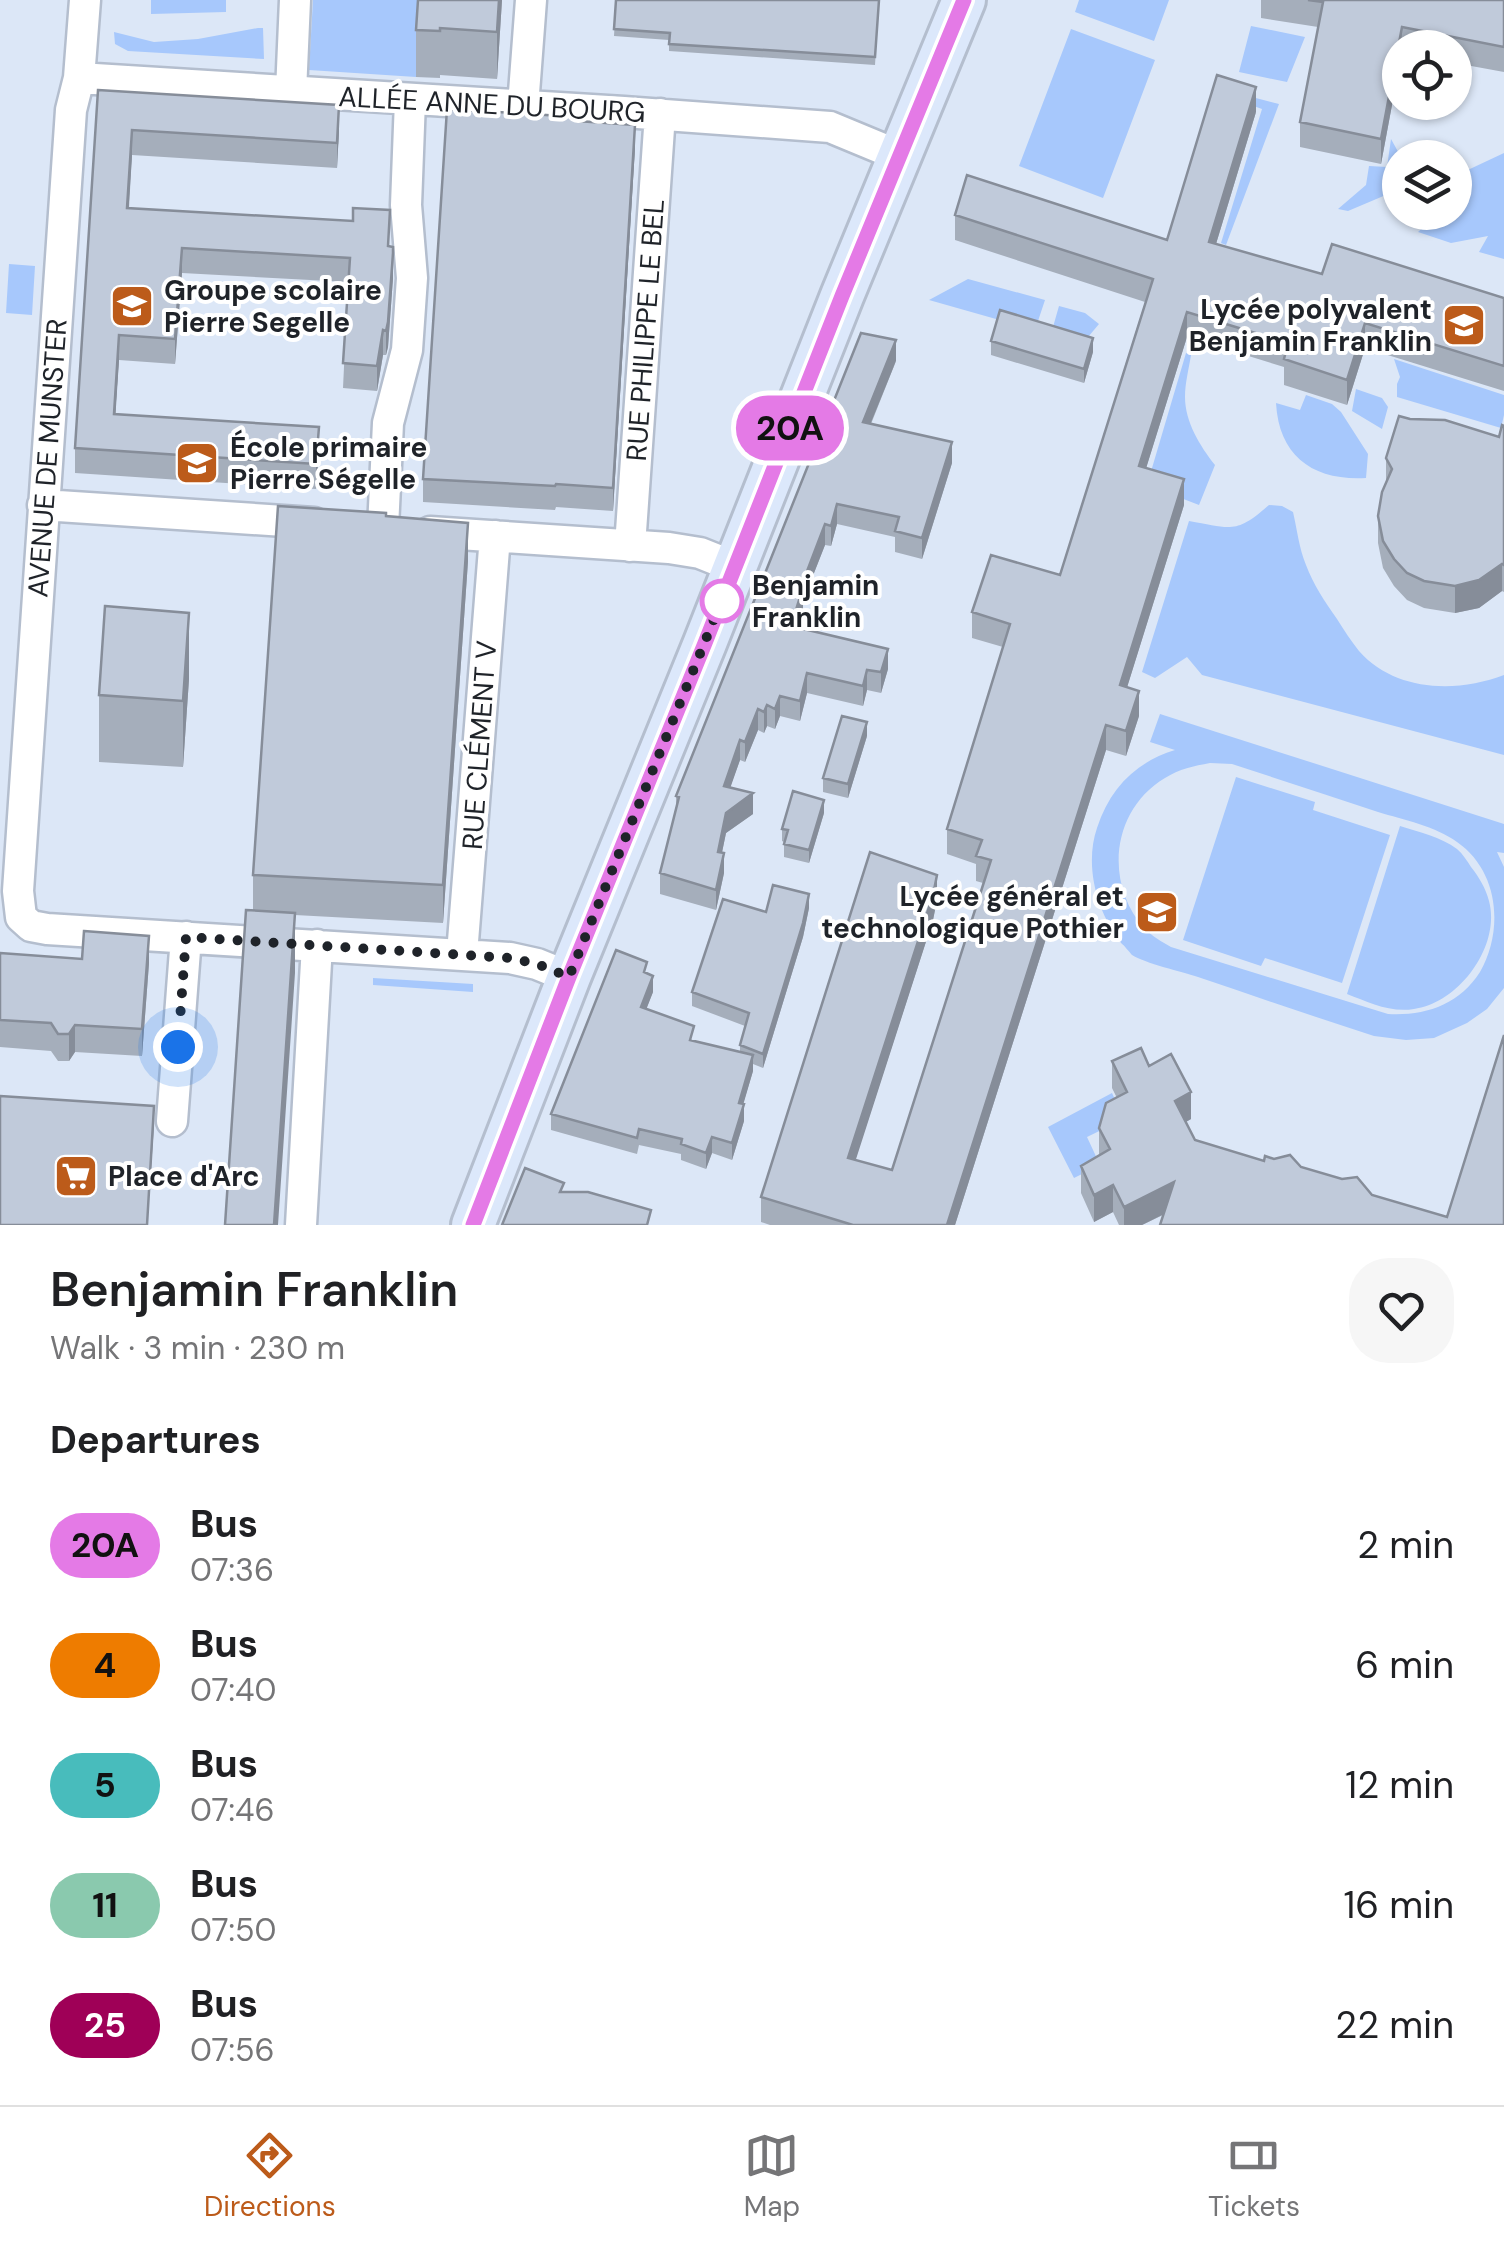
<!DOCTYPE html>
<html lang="en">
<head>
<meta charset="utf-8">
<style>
	:root { --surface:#fff; --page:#f6f6f6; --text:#202124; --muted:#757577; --line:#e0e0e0; --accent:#bc5b1a }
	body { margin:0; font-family:"DM Sans",sans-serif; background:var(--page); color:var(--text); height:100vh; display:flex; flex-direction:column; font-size:38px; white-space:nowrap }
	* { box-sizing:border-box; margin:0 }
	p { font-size:32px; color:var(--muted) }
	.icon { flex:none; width:55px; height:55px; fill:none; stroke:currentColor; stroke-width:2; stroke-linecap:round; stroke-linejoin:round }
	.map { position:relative; height:1225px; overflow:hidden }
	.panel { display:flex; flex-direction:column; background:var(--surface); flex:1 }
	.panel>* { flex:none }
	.badge { padding:0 20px; border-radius:32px; font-size:35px; line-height:65px }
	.fabs { position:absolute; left:1382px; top:30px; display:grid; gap:20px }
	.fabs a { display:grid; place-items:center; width:90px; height:90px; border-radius:50%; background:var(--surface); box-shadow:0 2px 8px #0004; font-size:50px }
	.you { position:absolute; width:50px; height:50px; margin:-25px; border:8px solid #fff; border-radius:50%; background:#1a73e8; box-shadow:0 0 0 15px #1a73e833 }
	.map>.badge { position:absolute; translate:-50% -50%; box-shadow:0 0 0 5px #fff }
	h2 { padding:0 50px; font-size:38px; line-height:90px }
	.round { display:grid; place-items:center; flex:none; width:105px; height:105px; border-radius:40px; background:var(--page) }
	.overview { display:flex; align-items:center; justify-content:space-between; height:170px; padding:0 50px }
	h1 { font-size:48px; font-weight:600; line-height:75px }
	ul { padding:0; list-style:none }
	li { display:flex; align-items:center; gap:30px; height:120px; padding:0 50px }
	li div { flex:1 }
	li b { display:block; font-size:38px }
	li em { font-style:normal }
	li .badge { min-width:110px; font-weight:700; text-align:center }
	.tabs { display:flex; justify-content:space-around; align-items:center; height:140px; border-top:2px solid var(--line); background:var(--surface); font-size:28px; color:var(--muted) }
	.tabs a { display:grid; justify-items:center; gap:5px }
	.tabs .on { color:var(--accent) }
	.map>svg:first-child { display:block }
	.green { fill:#a7c8fc; fill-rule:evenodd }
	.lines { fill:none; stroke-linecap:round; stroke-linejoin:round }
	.street-casing { stroke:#b4bece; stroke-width:35 }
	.secondary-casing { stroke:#b4bece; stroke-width:48 }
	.street { stroke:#fff; stroke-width:30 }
	.secondary { stroke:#dce8fb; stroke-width:42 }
	.wall { fill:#a5aebb }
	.shaded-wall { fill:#868d99 }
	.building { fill:#c0cada; stroke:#868d99; stroke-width:2.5 }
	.line-casing { stroke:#fff; stroke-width:22 }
	.line { stroke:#e47ae6; stroke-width:15 }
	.walk { stroke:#1f2329; stroke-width:10; stroke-dasharray:0 18 }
	.stop-dot { fill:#fff; stroke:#e47ae6; stroke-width:5 }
	.labels { text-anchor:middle; stroke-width:8; stroke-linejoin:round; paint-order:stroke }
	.street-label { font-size:28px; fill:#1f2329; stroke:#fff }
	.poi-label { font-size:28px; font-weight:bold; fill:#1f2329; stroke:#fff; text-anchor:start }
	.stop-label { font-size:28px; font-weight:bold; fill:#1f2329; stroke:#fff; text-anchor:start }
</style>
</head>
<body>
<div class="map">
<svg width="1504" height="1225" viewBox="0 0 1504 1225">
	<rect width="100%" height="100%" fill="#dce7f7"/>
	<!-- green -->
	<path class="green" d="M 151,0 L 226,0 L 226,12 L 151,14 Z
		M 313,0 L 421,0 L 416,77 L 309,70 Z
		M 1079,0 L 1169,0 L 1154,41 L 1075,12 Z
		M 1251,26 L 1305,37 L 1287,82 L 1239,72 Z
		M 258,28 L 263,28 L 264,59 L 128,51 L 115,44 L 114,32 L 154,42 L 198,39 Z
		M 1071,29 L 1155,60 L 1103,198 L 1019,166 Z
		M 1229,91 L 1279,104 L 1226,245 L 1221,243 L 1262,109 L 1223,95 Z
		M 1391,139 L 1401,157 L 1400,189 L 1348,211 L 1338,209 L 1366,185 L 1369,166 L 1387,167 Z
		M 1504,153 L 1504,259 L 1479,252 L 1488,236 L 1451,243 L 1418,232 L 1433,218 L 1422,213 L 1455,212 L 1455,176 Z
		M 9,264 L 35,266 L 32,315 L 6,313 Z
		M 968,279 L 1045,300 L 1035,330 L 929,300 Z
		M 1059,306 L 1085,313 L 1099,324 L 1083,343 L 1051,334 Z
		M 1186,353 L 1191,355 C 1189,368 1185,383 1185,397 C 1185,422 1200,446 1215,465 L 1199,505 L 1147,485 Z
		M 1394,359 L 1504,395 L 1504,415 L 1501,428 L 1397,397 L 1397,384 L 1400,377 Z
		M 1356,389 L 1382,398 L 1388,407 L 1382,429 L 1352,411 Z
		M 1306,395 L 1332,404 L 1341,412 L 1368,454 L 1366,478 C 1314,481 1279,457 1276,403 L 1300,410 Z
		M 1269,505 L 1282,506 L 1293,512 C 1297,529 1299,548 1306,565 C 1313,584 1325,602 1337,619 C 1344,630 1351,641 1359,651 C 1395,692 1457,693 1504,675 L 1504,755 L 1202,675 L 1187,657 L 1155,678 L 1142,672 L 1189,521 C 1231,528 1235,535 1269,505 Z
		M 1160,714 L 1504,824 L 1504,853 L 1497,852 L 1504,867 L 1504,988 L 1487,1009 L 1467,1023 L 1434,1038 L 1406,1040 L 1374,1036 C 1315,1017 1257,997 1198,977 C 1183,972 1144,963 1132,955 C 1131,954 1123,944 1122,944 C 1097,913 1084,866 1097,828 C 1110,788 1136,762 1175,750 L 1150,742 ZM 1210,763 L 1232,764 C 1281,780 1330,796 1378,812 C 1404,820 1435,826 1457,842 C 1499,871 1504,930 1480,972 C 1459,1005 1425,1016 1388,1014 L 1171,947 C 1162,942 1152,936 1145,929 C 1104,884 1111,810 1165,778 C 1179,769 1194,766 1210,763 Z
		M 1236,777 L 1315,802 L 1313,810 L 1390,835 L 1342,983 L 1265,958 L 1261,966 L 1183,940 Z
		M 1400,826 C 1419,832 1441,837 1457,849 C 1463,854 1467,861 1471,867 C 1479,877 1486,889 1489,901 C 1501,946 1459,1003 1414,1009 C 1390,1013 1368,1002 1347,994 Z
		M 373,978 L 473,984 L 473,992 L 373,985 Z
		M 1112,1093 L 1124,1119 L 1087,1137 L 1100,1165 L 1074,1178 L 1048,1127 Z"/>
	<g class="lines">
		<!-- street casing -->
		<g class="street-casing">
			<path id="street" d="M 79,78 L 624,112 L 830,127 L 900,156
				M 291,92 L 295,0
				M 523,106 L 531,0
				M 43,505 L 314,523
				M 383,528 L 388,423 L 407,350 L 412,278 L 406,205 L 410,100
				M 430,532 L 669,548 L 700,553 L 735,567
				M 630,546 L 660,114
				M 21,917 L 18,891 L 71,110 L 79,78 L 85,0
				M 21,917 L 31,926 L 47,929 L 510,958 L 537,964 L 569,977
				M 462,954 L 495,536
				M 172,1121 L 186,937
				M 301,1225 L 317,945"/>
		</g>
		<!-- secondary casing -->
		<g class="secondary-casing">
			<path id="secondary" d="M 473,1225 L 569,977 L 705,643 L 842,296 L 964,0"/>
		</g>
		<!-- street -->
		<use href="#street" class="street"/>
		<!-- secondary -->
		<use href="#secondary" class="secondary"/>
	</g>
	<!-- wall -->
	<path class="wall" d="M 502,0 L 497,79 L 440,75 L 440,78 L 416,77 L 416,30 Z
		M 616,0 L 879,0 L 875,65 L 669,51 L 669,40 L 614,36 Z
		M 1261,0 L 1504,0 L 1504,72 L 1455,63 L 1455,48 L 1400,48 L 1400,62 L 1381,164 L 1300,147 L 1300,122 L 1318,27 L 1261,18 Z
		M 98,90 L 339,130 L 337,168 L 132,155 L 129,208 L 389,246 L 393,278 L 388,347 L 386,355 L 383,355 L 377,391 L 343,388 L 348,282 L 182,273 L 175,364 L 119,360 L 115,414 L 319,452 L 316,489 L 75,473 L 75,448 Z
		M 1256,112 L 1216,244 L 1322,274 L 1504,298 L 1504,391 L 1365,348 L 1347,405 L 1284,385 L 1284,367 L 1187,337 L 1146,468 L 1184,505 L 1127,687 L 1139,716 L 1126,756 L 1106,750 L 955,1225 L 770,1225 L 761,1222 L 761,1197 L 937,900 L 933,920 L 855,1160 L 892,1170 L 983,883 L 976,881 L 976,864 L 947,854 L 947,829 L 1003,647 L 972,638 L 972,612 L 1060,575 L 1145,302 L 955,240 L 955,215 L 1167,240 Z
		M 579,121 L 635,148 L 613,511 L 556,507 L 555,510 L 423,502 L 423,479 Z
		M 991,341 L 1093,352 L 1084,383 L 991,355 Z
		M 896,361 L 871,424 L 952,463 L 922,559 L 895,552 L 895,537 L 837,524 L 831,546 L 825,545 L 803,601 L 803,608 L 797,627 L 888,669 L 881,693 L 867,690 L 863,706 L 807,693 L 800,721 L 780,716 L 775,729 L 767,726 L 764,733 L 758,730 L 745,762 L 740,760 L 730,787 L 753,814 L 726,833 L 722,852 L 724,873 L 716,910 L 660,894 L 660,873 L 676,810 L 676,796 Z
		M 1410,419 L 1499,437 L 1504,426 L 1504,592 L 1502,591 L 1479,608 L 1455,613 L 1424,608 L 1407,600 L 1394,586 L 1383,568 L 1378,543 L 1378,516 L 1386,484 L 1386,458 Z
		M 386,516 L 468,561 L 443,923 L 295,915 L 295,973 L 253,910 L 253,875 Z
		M 189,679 L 183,767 L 99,762 L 99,695 Z
		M 867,736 L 848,798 L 823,792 L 823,778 Z
		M 824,813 L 809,863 L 784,857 L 784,842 L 782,841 L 782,829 Z
		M 809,908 L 803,937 L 763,1068 L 753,1064 L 753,1071 L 743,1104 L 744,1121 L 732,1160 L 712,1153 L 706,1169 L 681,1160 L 681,1154 L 639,1145 L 637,1154 L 551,1130 L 551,1114 L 647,974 L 653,992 L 646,1009 L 694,1041 L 740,1052 L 740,1045 L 745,1026 L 692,1006 L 692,992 L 766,912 Z
		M 0,953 L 149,963 L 142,1056 L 75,1052 L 69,1061 L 58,1061 L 51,1051 L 0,1047 Z
		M 1112,1061 L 1149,1066 L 1191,1119 L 1186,1122 L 1195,1140 L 1264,1161 L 1301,1167 L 1372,1195 L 1447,1217 L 1504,1225 L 1163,1215 L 1142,1225 L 1119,1225 L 1113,1212 L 1094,1222 L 1081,1193 L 1081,1166 L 1099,1155 L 1099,1128 L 1117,1098 L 1112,1088 Z"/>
	<!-- shaded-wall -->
	<path class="shaded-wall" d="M 499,0 L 502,0 L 497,79 L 497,32 Z
		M 1402,27 L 1400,62 L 1381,164 L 1381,139 Z
		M 1256,87 L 1256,112 L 1209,267 L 1209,242 Z
		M 339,105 L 339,130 L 337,168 L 337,143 Z
		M 635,125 L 635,148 L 613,511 L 613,488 Z
		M 132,130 L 132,155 L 127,233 L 127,208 Z
		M 182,248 L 182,273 L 175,364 L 175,339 Z
		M 393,253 L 393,278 L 388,347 L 386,355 L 386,331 Z
		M 1187,312 L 1187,337 L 1139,491 L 1139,466 Z
		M 1365,323 L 1365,348 L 1347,405 L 1347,380 Z
		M 383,330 L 383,355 L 377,391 L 377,366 Z
		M 119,335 L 119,360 L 114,438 L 114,414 Z
		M 1093,338 L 1093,352 L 1084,383 L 1084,369 Z
		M 896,340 L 896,361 L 863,442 L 863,422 Z
		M 319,427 L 319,452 L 316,489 L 316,464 Z
		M 952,442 L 952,463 L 922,559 L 922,538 Z
		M 1184,479 L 1184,505 L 1120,710 L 1120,685 Z
		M 837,504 L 837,524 L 831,546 L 831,526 Z
		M 468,523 L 468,561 L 443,923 L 443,885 Z
		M 825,524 L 825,545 L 803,601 L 803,608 L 791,646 L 791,626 L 801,587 Z
		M 1502,564 L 1502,591 L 1479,608 L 1455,613 L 1455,586 Z
		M 189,613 L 189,679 L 183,767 L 183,701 Z
		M 888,649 L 888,669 L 881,693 L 881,672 Z
		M 867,670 L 867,690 L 863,706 L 863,686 Z
		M 807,673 L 807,693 L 800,721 L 800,701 Z
		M 1139,691 L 1139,716 L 1126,756 L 1126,731 Z
		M 780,696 L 780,716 L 775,729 L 775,709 Z
		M 767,705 L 767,726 L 764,733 L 764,712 Z
		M 758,709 L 758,730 L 745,762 L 745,742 Z
		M 867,722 L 867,736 L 848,798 L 848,784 Z
		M 1106,725 L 1106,750 L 955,1225 L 947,1225 Z
		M 740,740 L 740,760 L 724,806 L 724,786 Z
		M 753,793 L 753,814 L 726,833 L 718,872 L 718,852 L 726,813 Z
		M 824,800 L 824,813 L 809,863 L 809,850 Z
		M 724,853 L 724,873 L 716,910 L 716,890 Z
		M 937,875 L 937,900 L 933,920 L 848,1184 L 848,1158 Z
		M 809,894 L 809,908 L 803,937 L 763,1068 L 763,1054 Z
		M 295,913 L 295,973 L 278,1225 L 274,1225 Z
		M 149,936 L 149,963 L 142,1056 L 142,1029 Z
		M 653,976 L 653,992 L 641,1023 L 641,1007 Z
		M 75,1025 L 75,1052 L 69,1061 L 69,1034 Z
		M 753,1055 L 753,1071 L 739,1119 L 739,1103 Z
		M 1191,1092 L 1191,1119 L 1175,1128 L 1175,1101 Z
		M 744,1104 L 744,1121 L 732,1160 L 732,1143 Z
		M 154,1106 L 154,1126 L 147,1225 Z
		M 712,1137 L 712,1153 L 706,1169 L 706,1153 Z
		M 1174,1182 L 1174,1209 L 1142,1225 L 1124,1225 L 1124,1207 Z
		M 1113,1185 L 1113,1212 L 1094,1222 L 1094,1195 Z"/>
	<!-- building -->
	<path class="building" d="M 418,0 L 499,0 L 497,32 L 440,28 L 440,31 L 416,30 Z
		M 616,0 L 879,0 L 875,57 L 669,44 L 670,33 L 614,29 Z
		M 1308,0 L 1504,0 L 1504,47 L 1402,27 L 1381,139 L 1300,122 L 1323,2 Z
		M 1217,75 L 1256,87 L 1209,242 L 1322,274 L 1332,244 L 1504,298 L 1504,366 L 1365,323 L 1347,380 L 1284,359 L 1288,343 L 1187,312 L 1139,466 L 1184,479 L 1120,685 L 1139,691 L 1126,731 L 1106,725 L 947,1225 L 853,1225 L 761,1197 L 870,852 L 937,875 L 933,895 L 848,1158 L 892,1170 L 991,860 L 976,856 L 982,840 L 947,829 L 1010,624 L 972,612 L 991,555 L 1060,575 L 1153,279 L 955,215 L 967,175 L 1167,240 Z
		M 98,90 L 339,105 L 337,143 L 132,130 L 127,208 L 353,221 L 353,208 L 390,210 L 388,246 L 393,247 L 393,253 L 388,322 L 386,331 L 383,330 L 377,366 L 343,363 L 350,258 L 182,248 L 175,339 L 119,335 L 114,414 L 319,427 L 316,464 L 75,448 Z
		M 447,109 L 579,117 L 578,121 L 635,125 L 613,488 L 556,484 L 555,486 L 423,479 Z
		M 1000,310 L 1093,338 L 1084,369 L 991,341 Z
		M 861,333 L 896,340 L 863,422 L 952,442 L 922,538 L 895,531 L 899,517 L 837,504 L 831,526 L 825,524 L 801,587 L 803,587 L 791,626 L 888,649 L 881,672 L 867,670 L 863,686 L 807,673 L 800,701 L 780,696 L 775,709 L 767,705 L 764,712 L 758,709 L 745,742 L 740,740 L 724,786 L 753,793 L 726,813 L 718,852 L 724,853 L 716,890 L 660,873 L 679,797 L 676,796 Z
		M 1399,416 L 1410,419 L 1445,420 L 1499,437 L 1502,425 L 1504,426 L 1504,565 L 1502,564 L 1479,580 L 1455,586 L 1424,581 L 1407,573 L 1394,559 L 1383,541 L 1378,516 L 1382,492 L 1392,469 L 1386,458 Z
		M 278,506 L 386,513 L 386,516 L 468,523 L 443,885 L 253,875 Z
		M 105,606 L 189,613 L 183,701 L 99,695 Z
		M 842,716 L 867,722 L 848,784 L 823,778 Z
		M 793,791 L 824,800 L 809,850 L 784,844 L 788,830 L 782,829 Z
		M 773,885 L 809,894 L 803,923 L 763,1054 L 740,1045 L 749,1013 L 692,992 L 723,899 L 766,912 Z
		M 246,910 L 295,913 L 274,1225 L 225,1225 Z
		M 84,931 L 149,936 L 142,1029 L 75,1025 L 69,1034 L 58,1034 L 51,1023 L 0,1020 L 0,953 L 82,959 Z
		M 616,950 L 647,962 L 644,972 L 653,976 L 641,1007 L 694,1026 L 690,1040 L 753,1055 L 739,1103 L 744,1104 L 732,1143 L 712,1137 L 706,1153 L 681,1144 L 682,1139 L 639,1129 L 637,1138 L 551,1114 Z
		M 1504,1035 L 1504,1225 L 1160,1225 L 1174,1182 L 1124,1207 L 1113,1185 L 1094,1195 L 1081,1166 L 1110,1149 L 1099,1128 L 1106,1103 L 1127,1092 L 1112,1061 L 1141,1048 L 1149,1066 L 1171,1054 L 1191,1092 L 1175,1101 L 1195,1140 L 1264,1161 L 1265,1156 L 1274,1159 L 1290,1155 L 1301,1167 L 1342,1179 L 1357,1177 L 1372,1195 L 1447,1217 Z
		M 0,1096 L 154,1106 L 147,1225 L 0,1225 Z
		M 525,1168 L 564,1183 L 560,1192 L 588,1192 L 651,1210 L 647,1225 L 502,1225 Z"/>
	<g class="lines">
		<!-- line casing -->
		<g class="line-casing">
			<path id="line" d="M 473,1225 L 569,977 L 705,643 L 842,296 L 964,0"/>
		</g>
		<!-- line -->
		<use href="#line" class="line"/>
		<!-- walk -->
		<path class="walk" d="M 178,1047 L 186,937 L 510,958 L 537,964 L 569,977 L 725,592 L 722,601"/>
	</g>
	<!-- icons -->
	<defs>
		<g id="school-square" transform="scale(2.25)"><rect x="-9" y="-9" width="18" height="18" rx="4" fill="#bc5b1a" stroke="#fff"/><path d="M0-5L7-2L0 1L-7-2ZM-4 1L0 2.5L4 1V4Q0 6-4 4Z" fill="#fff"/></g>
		<g id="supermarket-square" transform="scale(2.25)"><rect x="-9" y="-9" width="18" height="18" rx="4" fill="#bc5b1a" stroke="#fff"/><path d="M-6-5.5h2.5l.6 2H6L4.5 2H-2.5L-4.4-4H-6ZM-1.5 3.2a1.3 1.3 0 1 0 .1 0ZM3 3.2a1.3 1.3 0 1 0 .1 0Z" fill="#fff"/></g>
	</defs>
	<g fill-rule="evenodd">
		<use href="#school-square" x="132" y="306"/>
		<use href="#school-square" x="1464" y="325"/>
		<use href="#school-square" x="197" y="463"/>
		<use href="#school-square" x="1157" y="912"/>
		<use href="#supermarket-square" x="76" y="1176"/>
	</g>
	<!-- markers -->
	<circle class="stop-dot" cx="722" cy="601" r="20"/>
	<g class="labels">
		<!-- street labels -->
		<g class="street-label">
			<text transform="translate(492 104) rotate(3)" y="10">ALLÉE ANNE DU BOURG</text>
			<text transform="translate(645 330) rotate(-86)" y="10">RUE PHILIPPE LE BEL</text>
			<text transform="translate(47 458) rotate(-86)" y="10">AVENUE DE MUNSTER</text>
			<text transform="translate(479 745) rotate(-86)" y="10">RUE CLÉMENT V</text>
		</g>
		<!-- poi labels -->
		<g class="poi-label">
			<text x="164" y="300">Groupe scolaire<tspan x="164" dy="32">Pierre Segelle</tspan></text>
			<text x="1432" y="319" text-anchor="end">Lycée polyvalent<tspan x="1432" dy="32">Benjamin Franklin</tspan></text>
			<text x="230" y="457">École primaire<tspan x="230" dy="32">Pierre Ségelle</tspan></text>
			<text x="1124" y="906" text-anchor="end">Lycée général et<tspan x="1124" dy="32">technologique Pothier</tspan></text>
			<text x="108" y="1186">Place d'Arc</text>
		</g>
		<!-- stop labels -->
		<g class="stop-label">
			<text x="752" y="595">Benjamin<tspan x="752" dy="32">Franklin</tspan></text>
		</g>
	</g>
</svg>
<div class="fabs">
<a><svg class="icon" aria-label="locate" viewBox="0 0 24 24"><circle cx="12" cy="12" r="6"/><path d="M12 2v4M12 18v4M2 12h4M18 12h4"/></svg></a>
<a><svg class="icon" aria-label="layers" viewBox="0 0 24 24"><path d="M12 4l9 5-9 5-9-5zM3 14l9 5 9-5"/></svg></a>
</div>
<div class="you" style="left:178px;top:1047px"></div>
<b class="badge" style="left:790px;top:428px;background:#e47ae6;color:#111">20A</b>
</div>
<section class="panel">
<div class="overview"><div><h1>Benjamin Franklin</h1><p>Walk · 3 min · 230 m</p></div><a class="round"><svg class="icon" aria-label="heart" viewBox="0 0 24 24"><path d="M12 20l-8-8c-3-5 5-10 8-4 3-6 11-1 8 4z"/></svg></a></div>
<h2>Departures</h2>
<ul>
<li><span class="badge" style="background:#e47ae6;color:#111">20A</span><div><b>Bus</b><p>07:36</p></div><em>2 min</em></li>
<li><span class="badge" style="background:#ee7c00;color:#111">4</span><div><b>Bus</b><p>07:40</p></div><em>6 min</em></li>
<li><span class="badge" style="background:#48bcbc;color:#111">5</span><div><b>Bus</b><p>07:46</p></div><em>12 min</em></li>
<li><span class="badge" style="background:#8ac9ae;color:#111">11</span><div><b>Bus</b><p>07:50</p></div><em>16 min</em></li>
<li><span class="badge" style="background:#9f0057;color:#fff">25</span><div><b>Bus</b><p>07:56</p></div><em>22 min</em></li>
</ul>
</section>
<nav class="tabs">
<a class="on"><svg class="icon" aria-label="directions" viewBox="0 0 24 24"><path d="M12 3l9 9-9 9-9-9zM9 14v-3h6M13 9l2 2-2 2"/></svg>Directions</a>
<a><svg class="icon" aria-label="map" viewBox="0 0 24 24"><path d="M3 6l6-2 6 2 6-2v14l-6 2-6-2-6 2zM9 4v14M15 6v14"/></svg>Map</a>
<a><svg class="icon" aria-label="tickets" viewBox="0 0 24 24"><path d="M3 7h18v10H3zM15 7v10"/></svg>Tickets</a>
</nav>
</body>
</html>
